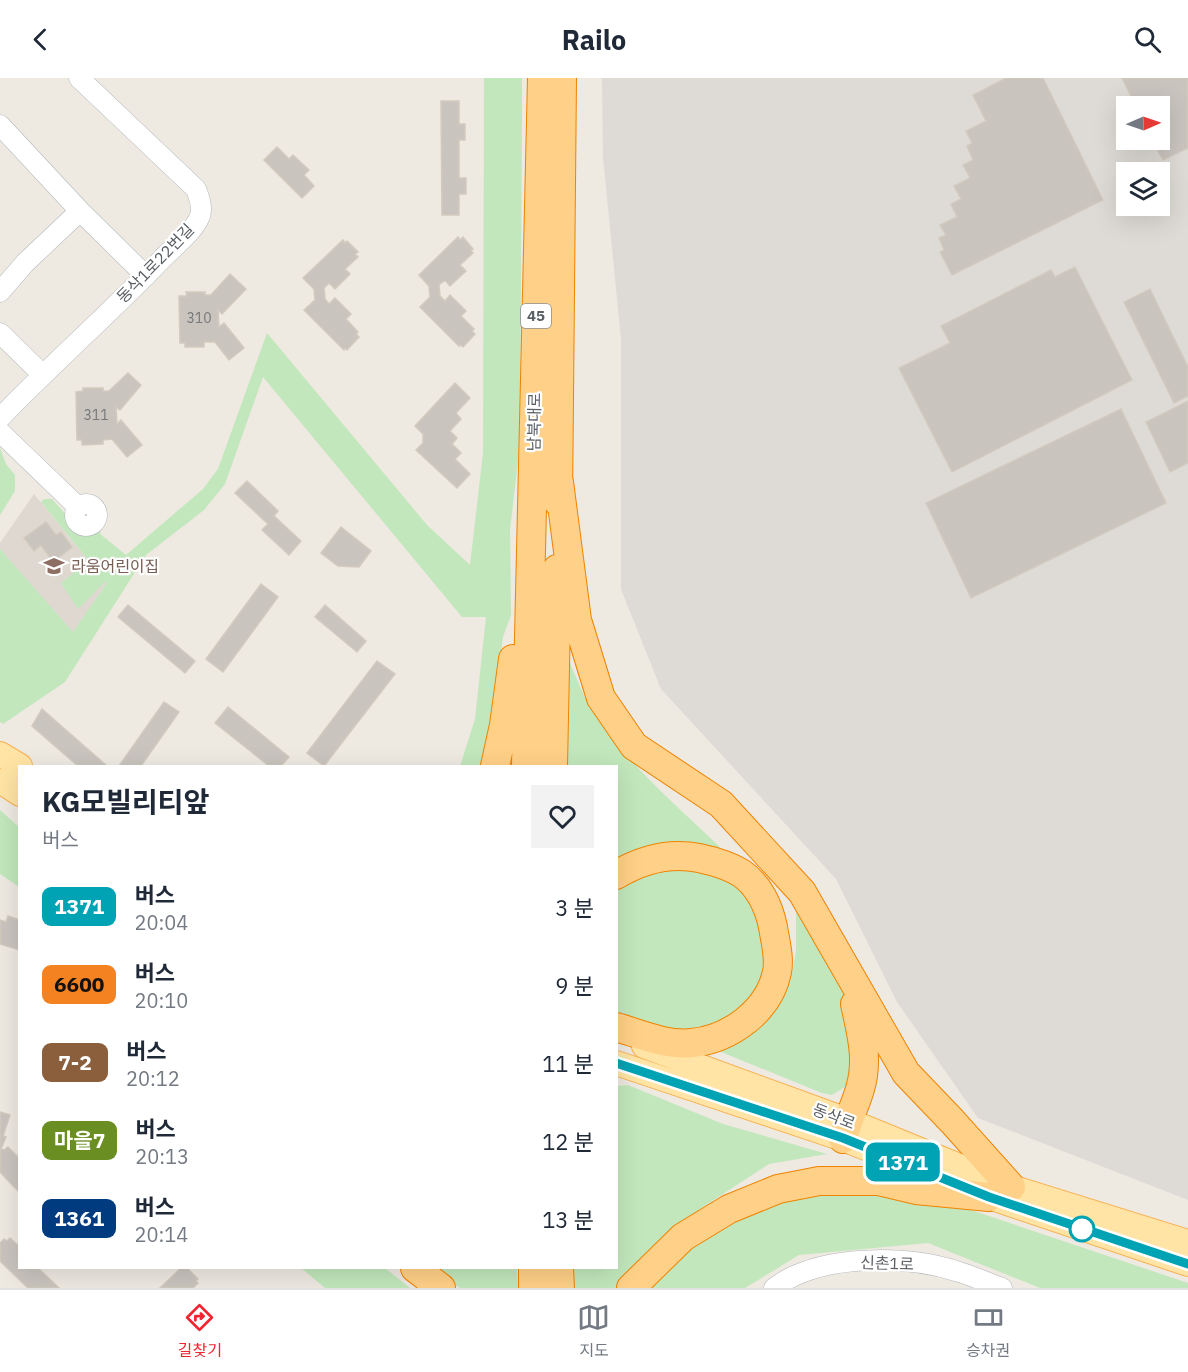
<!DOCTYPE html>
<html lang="ko">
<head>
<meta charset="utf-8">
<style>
	:root { --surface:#fff; --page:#f2f2f3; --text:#1f2937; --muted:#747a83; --line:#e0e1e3; --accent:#f22431 }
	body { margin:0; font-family:"IBM Plex Sans","Noto Sans KR",sans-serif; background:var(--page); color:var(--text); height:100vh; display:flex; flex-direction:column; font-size:22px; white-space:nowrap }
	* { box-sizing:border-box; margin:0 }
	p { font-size:20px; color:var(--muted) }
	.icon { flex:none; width:33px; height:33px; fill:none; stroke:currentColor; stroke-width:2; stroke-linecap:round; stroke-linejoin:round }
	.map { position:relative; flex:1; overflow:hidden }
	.sheet { position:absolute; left:18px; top:687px; width:600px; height:504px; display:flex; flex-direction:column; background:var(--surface); border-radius:0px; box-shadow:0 6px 24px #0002 }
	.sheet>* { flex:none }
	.badge { padding:0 12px; border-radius:9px; font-size:21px; line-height:39px }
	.needle { width:39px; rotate:88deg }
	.buttons { position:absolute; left:1116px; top:18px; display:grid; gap:12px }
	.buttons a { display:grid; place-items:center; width:54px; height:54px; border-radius:0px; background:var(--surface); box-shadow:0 6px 24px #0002; font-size:30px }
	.map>.badge { position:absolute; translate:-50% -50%; box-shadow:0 0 0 3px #fff }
	.round { display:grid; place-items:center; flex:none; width:63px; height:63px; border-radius:0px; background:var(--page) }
	.summary { display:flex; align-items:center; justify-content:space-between; height:102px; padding:0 24px }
	h1 { font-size:28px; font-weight:700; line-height:45px }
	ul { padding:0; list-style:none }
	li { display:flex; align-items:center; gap:18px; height:78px; padding:0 24px }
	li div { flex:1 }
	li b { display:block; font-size:22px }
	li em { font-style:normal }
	li .badge { min-width:66px; font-weight:700; text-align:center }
	header { display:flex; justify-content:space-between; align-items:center; height:78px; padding:0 24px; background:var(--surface); font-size:27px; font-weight:700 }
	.tab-bar { display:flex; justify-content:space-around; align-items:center; height:84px; border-top:2px solid var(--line); background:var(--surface); font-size:16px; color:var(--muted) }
	.tab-bar a { display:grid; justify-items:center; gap:3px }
	.tab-bar .selected { color:var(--accent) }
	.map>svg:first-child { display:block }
	.industrial { fill:#dedbd6; fill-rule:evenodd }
	.education { fill:#ded8d0 }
	.green { fill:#c2e7bc }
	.building { fill:#c9c4be; stroke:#d3cabf; stroke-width:1.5 }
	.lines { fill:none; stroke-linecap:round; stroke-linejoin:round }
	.minor-casing { stroke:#b2b6ba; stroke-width:21 }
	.major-casing { stroke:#f8b150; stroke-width:26 }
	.highway-casing { stroke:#ef8300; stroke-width:30 }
	.minor { stroke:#fff; stroke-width:20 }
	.major { stroke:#ffe4a5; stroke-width:24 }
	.highway { stroke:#ffd087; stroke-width:28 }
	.line-casing { stroke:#fff; stroke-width:14 }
	.line { stroke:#00a3b4; stroke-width:9 }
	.stop-dot { fill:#fff; stroke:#00a3b4; stroke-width:3 }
	.labels { text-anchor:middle; stroke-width:4.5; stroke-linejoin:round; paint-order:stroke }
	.number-label { font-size:14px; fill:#76787a }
	.shield { fill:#fff; stroke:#8c8f92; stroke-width:1.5 }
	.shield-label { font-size:15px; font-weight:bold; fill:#5a5f63 }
	.street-label { font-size:16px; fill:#5a5f63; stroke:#fff }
	.education-label { font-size:16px; fill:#785e54; stroke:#fff; text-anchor:start }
</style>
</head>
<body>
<header><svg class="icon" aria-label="back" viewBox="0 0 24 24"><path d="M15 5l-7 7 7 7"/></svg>Railo<svg class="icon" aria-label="search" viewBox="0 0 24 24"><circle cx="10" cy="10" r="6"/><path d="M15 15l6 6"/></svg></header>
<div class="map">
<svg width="1188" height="1210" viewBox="0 0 1188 1210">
	<rect width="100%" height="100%" fill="#eee9e1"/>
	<!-- industrial -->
	<path class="industrial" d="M 602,0 L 1188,0 L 1188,1122 L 978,1040 L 897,924 L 836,801 L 661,611 L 621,511 L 621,261 L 603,79 ZM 1126,28 L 1160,28 L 1160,62 L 1126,62 ZM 1126,94 L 1160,94 L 1160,128 L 1126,128 Z"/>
	<!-- education -->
	<path class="education" d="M 34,416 L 107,505 L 73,555 L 0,471 L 0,465 Z"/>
	<!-- green -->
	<path class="green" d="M 484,0 L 522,0 L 522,38 L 520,366 L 510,452 L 511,537 L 503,559 L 493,636 L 482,688 L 460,688 L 475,641 L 486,539 L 462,539 L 263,299 L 225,406 L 204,432 L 146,477 L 65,604 L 3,646 L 0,644 L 0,471 L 73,554 L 107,505 L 105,504 L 78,531 L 61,505 L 89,483 L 41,424 L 44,421 L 52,421 L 77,449 C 89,451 93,450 102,441 L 100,456 L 126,477 L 203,411 L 218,391 L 267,255 L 427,447 L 470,487 L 483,375 Z
		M 0,370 L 6,386 L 15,397 L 15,413 L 0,437 Z
		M 570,585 C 578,604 586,625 599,642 C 634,693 683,733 727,776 L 617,784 L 616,688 L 566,688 L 568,587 Z
		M 0,732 L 19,749 L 19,809 L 0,796 Z
		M 659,785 L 731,799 L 768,848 L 761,915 L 716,952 L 671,955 L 617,935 L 616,808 Z
		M 796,834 C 814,859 842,904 851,933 C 855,949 854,985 854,1003 L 832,1017 L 822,1015 L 704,967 L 782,917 L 791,901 L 796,873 Z
		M 628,1007 L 723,1046 L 827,1076 L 769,1086 L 700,1131 L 671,1153 L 625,1210 L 574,1210 L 574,1190 L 616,1190 L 617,1008 Z
		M 852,1115 L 956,1127 L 1188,1205 L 1188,1210 L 1040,1210 L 928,1165 L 799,1177 L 745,1210 L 651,1210 L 687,1168 L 791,1116 Z
		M 301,1190 L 385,1190 L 410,1210 L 325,1210 Z
		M 429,1190 L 517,1190 L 518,1210 L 460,1210 Z"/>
	<!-- building -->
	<path class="building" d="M 1006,0 L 1043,0 L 1103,122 L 952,197 L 940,174 L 944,172 L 939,160 L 946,157 L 940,147 L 957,139 L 951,126 L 961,121 L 954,108 L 970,100 L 963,87 L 973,82 L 967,68 L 972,65 L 966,53 L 986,43 L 973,17 Z
		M 1122,0 L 1188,0 L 1188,70 L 1163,82 L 1152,62 L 1160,62 L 1160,28 L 1136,28 Z
		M 441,23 L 459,23 L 459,46 L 465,46 L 465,62 L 459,62 L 459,100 L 466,100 L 466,116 L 459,116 L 459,137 L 442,137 Z
		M 277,69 L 289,81 L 293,77 L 309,92 L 304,97 L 314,108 L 302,120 L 264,82 Z
		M 458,159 L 460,162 L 463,159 L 473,171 L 471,173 L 473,175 L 460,187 L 466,193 L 450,208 L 445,202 L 439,207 L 440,218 L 445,223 L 450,217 L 466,233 L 461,238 L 474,251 L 472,253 L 475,256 L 463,269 L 461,267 L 459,268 L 420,229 L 430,219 L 429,208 L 419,197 Z
		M 343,162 L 345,165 L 347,163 L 358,174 L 355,176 L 358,179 L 345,191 L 350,196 L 335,211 L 329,205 L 324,210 L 325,221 L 329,226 L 335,220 L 351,236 L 346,241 L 358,254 L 356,256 L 359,259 L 347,272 L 345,270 L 344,272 L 304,232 L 315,222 L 314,211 L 303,200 Z
		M 1075,189 L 1132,302 L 952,394 L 899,290 L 950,265 L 941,248 L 1051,192 L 1055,199 Z
		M 230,196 L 246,211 L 222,236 L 218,232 L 219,249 L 224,245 L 244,270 L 229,282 L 215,264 L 204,264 L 204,269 L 185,269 L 185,265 L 180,265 L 179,218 L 187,218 L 186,214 L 205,214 L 205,217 L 211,217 Z
		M 1150,211 L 1188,289 L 1188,318 L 1174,325 L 1124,224 Z
		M 128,295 L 141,307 L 120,332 L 116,329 L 117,346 L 121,342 L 142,367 L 127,379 L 112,361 L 103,362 L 103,366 L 82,367 L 82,362 L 77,362 L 76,314 L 83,313 L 83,310 L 103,310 L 103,313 L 109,313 Z
		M 455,305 L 470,320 L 456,335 L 461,341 L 450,353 L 457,360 L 452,366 L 461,375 L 455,381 L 470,396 L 457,410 L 416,372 L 423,365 L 423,356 L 415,348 Z
		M 1188,323 L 1188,385 L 1170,394 L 1146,344 Z
		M 1121,331 L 1166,425 L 971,520 L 926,425 Z
		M 247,403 L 278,433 L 274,438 L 301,463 L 289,477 L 262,452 L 268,446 L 235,415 Z
		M 46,444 L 56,457 L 61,454 L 72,469 L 53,484 L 41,467 L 34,473 L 24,460 Z
		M 341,449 L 371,473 L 359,489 L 338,488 L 321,475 Z
		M 261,506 L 278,519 L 223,594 L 206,581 Z
		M 128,527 L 195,583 L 185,595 L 118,539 Z
		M 325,527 L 366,563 L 357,574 L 315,539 Z
		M 377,583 L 395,596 L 324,688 L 307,675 Z
		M 164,624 L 179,634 L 141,688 L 119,688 Z
		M 228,629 L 289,679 L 281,688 L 269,688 L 215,645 Z
		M 42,631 L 107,688 L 78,688 L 32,648 Z
		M 8,838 L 20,842 L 20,872 L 0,866 L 0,842 L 6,844 Z
		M 0,1034 L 10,1037 L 3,1058 L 6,1059 L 1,1071 L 4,1072 L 8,1069 L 20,1081 L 20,1115 L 0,1094 Z
		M 10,1160 L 20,1169 L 20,1190 L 40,1190 L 39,1191 L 59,1210 L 28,1210 L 0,1183 L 0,1165 L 4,1161 L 7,1163 Z
		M 181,1190 L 184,1191 L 187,1190 L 198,1201 L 196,1203 L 198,1205 L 193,1210 L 160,1210 Z"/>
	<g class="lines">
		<!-- minor casing -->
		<g class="minor-casing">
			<path id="minor" d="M 0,47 L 80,133 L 146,198
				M 0,214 L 25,185 L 80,133
				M 0,255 L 42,296
				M 0,340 C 52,286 109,236 161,182 C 173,169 193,155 200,138 C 203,129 199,119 196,111 L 79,0
				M 0,354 L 78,429
				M75 437a11 11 0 1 1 22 0a11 11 0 1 1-22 0Z
				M 774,1210 C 780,1206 787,1201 794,1198 C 840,1177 911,1178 959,1194 C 973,1198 988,1205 1002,1210"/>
		</g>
		<!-- major casing -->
		<g class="major-casing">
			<path id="major" d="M 0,676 L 20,688
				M 0,703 L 20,716
				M 644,968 L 847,1042 L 1011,1109 L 1188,1164
				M 616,985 L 843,1061 L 989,1119 L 1188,1186"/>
		</g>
		<!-- highway casing -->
		<g class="highway-casing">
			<path id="highway" d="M 559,404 L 577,542 L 601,620 L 634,668 L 721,726 L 802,814 L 906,995 L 952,1043 L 1011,1109
				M 558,424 L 562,0
				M 495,688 L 504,647 L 513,581
				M 526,688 L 542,0
				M 553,688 L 557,491
				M 616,797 C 641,782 669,774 699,780 C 713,783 728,787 741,795 C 759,807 769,829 773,849 C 775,862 780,880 777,894 C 769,933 730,961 692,965 C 667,968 640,956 616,949
				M 843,1061 C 847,1043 855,1028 860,1011 C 869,982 861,954 855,926
				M 415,1190 L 441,1210
				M 533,1190 L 533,1210
				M 559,1190 L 560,1210
				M 631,1210 L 683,1159 L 729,1131 L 778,1111 L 819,1103 L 878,1103 L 916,1112 L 989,1119"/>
		</g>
		<!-- minor -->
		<use href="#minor" class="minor"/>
		<!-- major -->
		<use href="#major" class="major"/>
		<!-- highway -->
		<use href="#highway" class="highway"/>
	</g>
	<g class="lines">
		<!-- line casing -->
		<g class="line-casing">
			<path id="line" d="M 616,985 L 843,1060 L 989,1119 L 1188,1186"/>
		</g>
		<!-- line -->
		<use href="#line" class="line"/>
	</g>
	<!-- icons -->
	<defs>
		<g id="school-bare" transform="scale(1.62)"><path d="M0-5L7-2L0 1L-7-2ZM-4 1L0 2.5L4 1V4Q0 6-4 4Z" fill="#8d6e63" stroke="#fff" stroke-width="2.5" paint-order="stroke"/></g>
	</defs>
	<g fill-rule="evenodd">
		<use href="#school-bare" x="54" y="488"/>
	</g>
	<!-- markers -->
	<circle class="stop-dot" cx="1082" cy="1151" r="12"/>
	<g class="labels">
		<!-- number labels -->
		<g class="number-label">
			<text x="199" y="245">310</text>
			<text x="96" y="342">311</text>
		</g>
		<!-- shield labels -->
		<rect class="shield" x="521" y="226" width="30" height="24" rx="4.5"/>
		<g class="shield-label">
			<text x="536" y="243">45</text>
		</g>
		<!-- street labels -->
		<g class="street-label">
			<text transform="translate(155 185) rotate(-46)" y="6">동삭1로22번길</text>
			<text transform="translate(534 344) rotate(-89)" y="6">남북대로</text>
			<text transform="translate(834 1038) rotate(21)" y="6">동삭로</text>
			<text transform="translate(887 1185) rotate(2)" y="6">신촌1로</text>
		</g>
		<!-- education labels -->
		<g class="education-label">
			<text x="71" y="494">라움어린이집</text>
		</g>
	</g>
</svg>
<div class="buttons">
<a><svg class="needle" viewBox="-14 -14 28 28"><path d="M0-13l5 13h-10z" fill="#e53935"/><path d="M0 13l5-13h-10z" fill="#747a83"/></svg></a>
<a><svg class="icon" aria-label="layers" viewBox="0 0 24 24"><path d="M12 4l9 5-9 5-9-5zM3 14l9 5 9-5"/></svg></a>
</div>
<b class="badge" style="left:903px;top:1084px;background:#00a3b4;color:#fff">1371</b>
<section class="sheet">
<div class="summary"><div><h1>KG모빌리티앞</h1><p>버스</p></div><a class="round"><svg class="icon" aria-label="heart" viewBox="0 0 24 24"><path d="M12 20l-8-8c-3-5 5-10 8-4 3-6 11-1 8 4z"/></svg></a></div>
<ul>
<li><span class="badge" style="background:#00a3b4;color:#fff">1371</span><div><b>버스</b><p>20:04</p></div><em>3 분</em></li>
<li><span class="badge" style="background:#f58220;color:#111">6600</span><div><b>버스</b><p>20:10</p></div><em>9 분</em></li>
<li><span class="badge" style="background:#8b5e3c;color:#fff">7-2</span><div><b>버스</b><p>20:12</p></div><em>11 분</em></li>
<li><span class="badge" style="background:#6b8e23;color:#fff">마을7</span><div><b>버스</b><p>20:13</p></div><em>12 분</em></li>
<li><span class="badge" style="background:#003b80;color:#fff">1361</span><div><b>버스</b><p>20:14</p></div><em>13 분</em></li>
</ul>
</section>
</div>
<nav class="tab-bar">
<a class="selected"><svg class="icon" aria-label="directions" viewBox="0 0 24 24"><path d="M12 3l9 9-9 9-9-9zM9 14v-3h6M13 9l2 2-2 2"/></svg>길찾기</a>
<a><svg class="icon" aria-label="map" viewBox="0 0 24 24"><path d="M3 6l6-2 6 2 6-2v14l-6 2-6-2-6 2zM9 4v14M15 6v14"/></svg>지도</a>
<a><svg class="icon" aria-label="tickets" viewBox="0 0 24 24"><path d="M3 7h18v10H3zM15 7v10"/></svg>승차권</a>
</nav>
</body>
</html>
